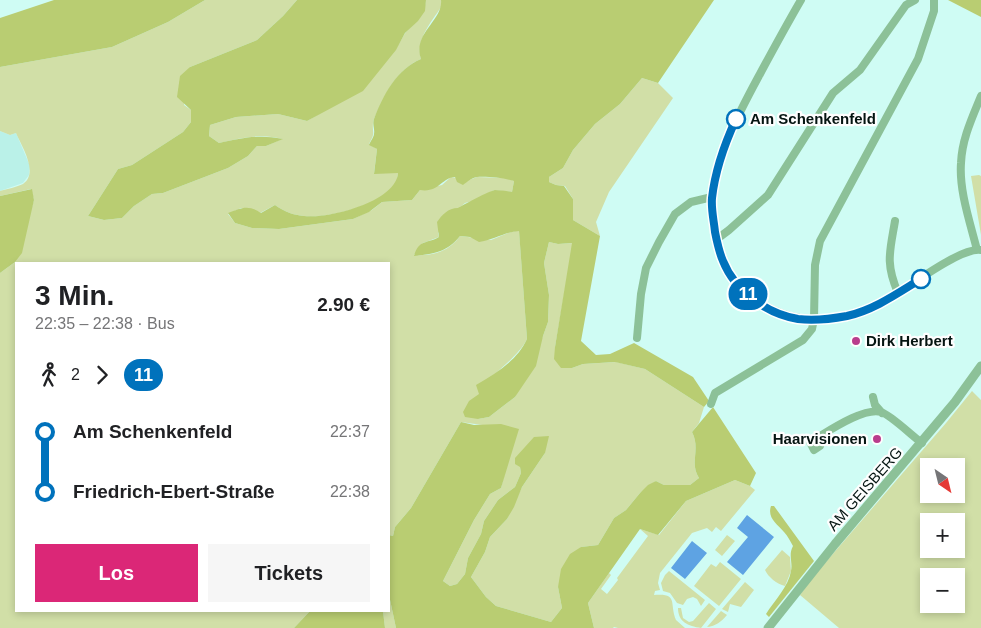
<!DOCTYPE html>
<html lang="de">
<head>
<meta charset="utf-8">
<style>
	:root { --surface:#fff; --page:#f6f6f6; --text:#202124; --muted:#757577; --accent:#db2777 }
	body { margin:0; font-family:Arial,sans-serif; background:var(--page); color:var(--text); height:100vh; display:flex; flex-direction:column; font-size:19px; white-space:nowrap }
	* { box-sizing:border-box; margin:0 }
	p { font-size:16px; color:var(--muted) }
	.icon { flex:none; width:28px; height:28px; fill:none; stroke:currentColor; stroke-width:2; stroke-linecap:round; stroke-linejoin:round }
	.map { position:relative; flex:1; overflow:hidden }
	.panel { position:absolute; left:15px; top:262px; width:375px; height:350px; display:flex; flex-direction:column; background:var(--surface); border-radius:0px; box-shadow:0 2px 8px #0003 }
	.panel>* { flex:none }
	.badge { padding:0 10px; border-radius:16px; font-size:18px; line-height:32px }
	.needle { width:32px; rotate:145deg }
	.tools { position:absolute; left:920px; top:458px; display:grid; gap:10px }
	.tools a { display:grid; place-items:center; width:45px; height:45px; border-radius:0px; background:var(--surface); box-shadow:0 2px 8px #0003; font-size:25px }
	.map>.badge { position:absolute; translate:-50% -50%; box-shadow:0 0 0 2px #fff }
	.legs { display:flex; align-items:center; gap:8px; height:55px; padding:0 20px; font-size:16px }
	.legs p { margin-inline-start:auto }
	.overview { display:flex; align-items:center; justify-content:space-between; height:85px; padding:0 20px }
	h1 { font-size:28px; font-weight:800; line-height:38px }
	.button { display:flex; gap:10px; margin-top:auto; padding:10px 20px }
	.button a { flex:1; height:58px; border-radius:0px; background:var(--accent); color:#fff; font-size:20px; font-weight:800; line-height:58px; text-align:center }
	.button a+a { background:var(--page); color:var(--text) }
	ul { padding:0 20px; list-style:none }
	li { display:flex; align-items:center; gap:18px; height:60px; font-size:19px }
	li i { display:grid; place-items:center; width:8px; height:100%; margin:0 6px; background:currentColor }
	li i::after { content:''; width:12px; height:12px; margin:-6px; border:4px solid; border-radius:50%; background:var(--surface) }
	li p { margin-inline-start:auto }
	li:first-child i { background:linear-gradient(#0000 50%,currentColor 0) }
	li:last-child i { background:linear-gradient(currentColor 50%,#0000 0) }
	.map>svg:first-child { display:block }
	.built { fill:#baf1e8 }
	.green { fill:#d1dfa7; fill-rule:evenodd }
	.forest { fill:#b9cd72 }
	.water { fill:#5ea3e3 }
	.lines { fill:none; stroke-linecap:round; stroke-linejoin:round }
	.minor { stroke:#8cc198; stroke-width:8 }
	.tertiary { stroke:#8cc198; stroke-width:9 }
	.line-1-casing { stroke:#fff; stroke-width:11 }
	.line-1 { stroke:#0072bc; stroke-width:8 }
	.stop-1-dot { fill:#fff; stroke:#0072bc; stroke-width:2.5 }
	.poi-dot { fill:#b93d8d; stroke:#fefefe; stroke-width:2 }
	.labels { text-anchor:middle; stroke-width:4.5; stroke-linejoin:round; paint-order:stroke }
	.stop-label { font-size:15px; font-weight:bold; fill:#051512; stroke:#fefefe; text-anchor:start }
	.poi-label { font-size:15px; font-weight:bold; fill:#051512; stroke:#fefefe; text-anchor:start }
	.street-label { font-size:15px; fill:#051512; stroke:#fefefe }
</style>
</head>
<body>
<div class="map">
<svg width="981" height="628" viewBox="0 0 981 628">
	<rect width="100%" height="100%" fill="#cffcf4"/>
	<!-- built -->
	<path class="built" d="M 0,131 L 10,135 L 16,133 L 30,166 L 29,175 L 23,183 L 0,191 Z"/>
	<!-- green -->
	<path class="green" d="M 205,0 L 297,0 L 283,16 L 257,40 L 190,67 L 184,105 L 191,110 L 191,122 L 183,132 L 132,165 L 118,169 L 88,216 L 104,220 L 122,218 L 134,206 L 152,194 L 163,193 L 228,168 L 248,156 L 257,146 L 266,146 L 282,139 C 261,133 240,138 219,143 L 209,136 L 210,125 L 236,117 L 278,114 L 307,121 C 337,104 373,78 394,51 C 398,46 401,40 404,35 C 415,20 423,21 426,0 L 441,0 L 441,7 C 431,23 415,40 421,59 C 400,68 388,88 379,108 C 377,112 374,118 373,122 C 372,135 376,131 369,144 L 377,149 L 374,173 L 398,173 C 398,174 397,180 397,181 C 388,204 327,219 304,216 C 293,215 285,212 275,205 L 260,213 L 241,208 L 228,214 L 235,223 L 252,228 L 279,229 L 353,219 L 372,210 L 382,202 L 412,200 L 420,190 L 442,185 L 451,177 L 469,180 L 477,177 L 507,178 L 514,181 L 512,192 L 494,190 L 476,200 L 465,203 L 458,209 L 438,233 L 439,237 L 423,243 L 414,255 C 432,256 449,252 460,236 L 491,240 L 508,233 L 519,230 L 527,339 C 517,360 484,378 479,395 C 478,403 479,412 478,419 L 489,417 L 515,397 L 543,336 L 548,322 L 549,295 L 544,263 L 549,242 L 558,244 L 573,243 L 555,347 L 572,368 L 583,364 L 616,362 L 645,369 L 704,407 L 699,423 L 692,432 C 701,449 689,463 699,478 L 690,485 L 664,485 L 656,481 L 640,493 L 626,510 L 614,518 L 598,545 L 581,547 L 558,587 L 562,608 L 551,622 L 496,606 L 486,597 L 471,577 L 485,552 L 490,537 L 507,519 L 522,487 L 545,453 L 520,467 L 521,473 L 515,487 L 498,500 L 484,521 L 481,534 L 468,558 L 465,574 L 457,584 L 450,586 L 443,581 L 474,520 L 490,494 L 501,488 L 506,468 L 482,425 L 461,422 L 411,508 L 395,527 L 393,536 L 389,535 L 389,264 L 16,264 L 16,611 L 310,611 L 294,628 L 0,628 L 0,273 L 15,262 L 34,200 L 31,189 L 0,196 L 0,191 C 7,189 17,187 23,184 C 39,173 22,147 16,133 L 10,135 L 0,131 L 0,67 L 112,47 L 168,22 Z
		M 642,78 L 658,83 L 673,98 L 609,192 L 596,222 L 600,236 L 573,220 L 573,199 L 565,186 L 556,185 L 549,182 L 549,177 L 563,168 L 573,150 L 595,124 L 620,104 Z
		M 979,175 L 981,176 L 981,235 L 971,176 Z
		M 972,391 L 981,400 L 981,628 L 839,628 L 800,595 L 812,578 L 946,423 ZM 929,466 L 956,466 L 956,494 L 929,494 ZM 929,521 L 956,521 L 956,549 L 929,549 ZM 929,576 L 956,576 L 956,604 L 929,604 Z
		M 735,480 L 750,486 L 755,490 L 721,531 L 716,527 L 712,532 L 707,528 L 692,533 L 660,573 L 658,583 L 660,590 L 655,591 L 654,595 C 679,593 669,603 676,620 L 685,628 L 618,628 L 614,627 L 613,628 L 594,628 L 588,603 L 609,573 L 611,575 L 601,589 L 607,594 L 618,580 L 617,578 L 648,536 L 640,529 L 659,535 L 686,501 Z
		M 727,535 L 735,541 L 722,556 L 715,550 Z
		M 782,550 L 790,557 L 791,571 L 785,586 C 777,584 768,577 765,570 Z
		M 720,562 L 741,579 L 719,606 L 694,586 L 711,564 L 716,567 Z
		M 669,571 L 705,600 L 701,606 L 697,599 L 693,597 L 687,599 L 683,605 L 677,603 L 670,593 L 663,591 L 661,583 L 665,575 Z
		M 745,582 L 754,590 L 741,607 L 730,604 L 728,612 L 722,609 Z
		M 389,595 L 396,628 L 385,628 L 383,611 L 389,611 Z
		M 709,603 L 716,609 L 701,628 C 688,626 678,622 678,608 L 681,608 L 683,618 L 689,622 L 693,621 Z
		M 721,611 L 727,615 C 721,622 716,626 707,627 Z"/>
	<!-- forest -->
	<path class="forest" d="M 54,0 L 205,0 L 168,22 L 112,47 L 0,67 L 0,18 Z
		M 297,0 L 426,0 L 425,11 L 418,21 L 405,33 L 396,50 L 363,91 L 307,121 L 278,114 L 236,117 L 210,125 L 209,136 L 219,143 C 244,138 258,134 283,139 L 266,146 L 257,146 L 248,156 L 228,168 L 163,193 L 152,194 L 134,206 L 122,218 L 104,220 L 88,216 L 118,169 L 132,165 L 183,132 L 191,122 L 191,110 L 177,97 L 180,76 L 190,67 L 257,40 L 283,16 Z
		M 441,0 L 714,0 L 658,83 L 642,78 L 620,104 L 595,124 L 573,150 L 563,168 L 549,177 L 549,182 L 556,185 L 564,186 L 573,199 L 573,220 L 600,236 L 581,341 L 596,355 L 610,354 L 634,343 L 693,377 L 709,401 L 704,407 L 645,369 L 615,362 L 583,364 L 572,368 L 561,368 L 554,359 L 555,347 L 572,243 L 558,244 L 549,242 L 544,263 L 549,295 L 548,322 L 543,336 L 536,366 L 515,397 L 489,417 L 478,419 L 465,417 L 463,412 L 469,401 L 479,394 L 476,385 C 496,373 517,361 527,339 L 519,231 C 505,232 493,240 479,242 L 470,237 L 460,236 C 448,252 433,254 414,256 C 419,239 427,244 439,237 L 437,222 C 442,215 448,208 458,208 C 463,205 489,191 495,190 C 500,190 507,191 512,192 L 514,181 C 505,178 486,176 477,177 C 471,178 467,182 463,185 L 457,182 L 455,177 C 441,178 439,193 420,190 L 412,200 L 382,202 L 369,212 L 353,219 L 279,229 L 252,228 L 235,223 L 228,213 C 241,208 248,204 261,213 L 275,205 C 285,212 293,215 304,216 C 328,219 396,202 398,173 L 374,174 L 377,149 L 369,145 C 370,142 374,137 374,134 C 375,129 372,124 374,119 C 383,95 397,69 421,59 C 412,33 443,21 441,0 Z
		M 948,0 L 981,0 L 981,17 Z
		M 32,189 L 34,200 L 22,253 L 15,262 L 0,273 L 0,196 Z
		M 713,407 L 756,473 L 750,486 L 735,480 L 686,501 L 658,535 L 640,529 L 588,603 L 594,628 L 396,628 L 389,595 L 389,535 L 393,536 L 395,527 L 411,508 L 461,422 L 474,425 L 501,424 L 519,429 L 501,488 L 490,494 L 474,520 L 443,581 L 450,586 L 457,584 L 465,574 L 468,558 L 481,534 L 484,521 L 498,500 L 515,487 L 521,473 L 520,467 L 515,464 L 515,458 L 534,437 L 549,436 L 545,453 L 522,487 L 514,507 L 507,519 L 490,537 L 485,552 L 471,577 L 486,597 L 496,606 L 551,622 L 562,608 L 558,587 L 561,569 L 570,554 L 581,547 L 598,545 L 614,518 L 626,510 L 640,493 L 648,485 L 656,481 L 664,485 L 690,485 L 699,478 C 689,463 701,449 692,432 Z
		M 771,506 L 774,506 L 814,561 L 769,617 L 766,614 C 774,601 789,586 791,571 C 793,562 788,555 793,546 C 790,541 788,536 784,532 C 777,524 767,518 771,506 Z
		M 310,611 L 383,611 L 385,628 L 294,628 Z"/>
	<!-- water -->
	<path class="water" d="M 747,515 L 774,537 L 743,575 L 727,562 L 748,537 L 737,528 Z
		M 692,541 L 707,553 L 685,579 L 671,568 Z"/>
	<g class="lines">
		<!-- minor -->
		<path class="minor" d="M 801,0 C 787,24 774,48 761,72 C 740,111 716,154 712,199 C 711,214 714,229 718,243 C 723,267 736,288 757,301 C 785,319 818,325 850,315 C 862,311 875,307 886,301 C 906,289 960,247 981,250
			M 895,221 C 890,251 885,263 898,293
			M 717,239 L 729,230 L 768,195 L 833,93 L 860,70 L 906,5 L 915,0
			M 977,250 C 970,222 959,191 961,163 C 962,139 972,118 981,96
			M 637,338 L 641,294 L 646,268 L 659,242 L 675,214 L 691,202 L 712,197
			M 873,397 L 875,405 L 882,413
			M 711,404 L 715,393 L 803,340 L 812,329 L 814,319 L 815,265 L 820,241 L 918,59 L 934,11 L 934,0
			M 824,434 L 820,446 L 814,450 L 810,442 C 826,433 863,407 881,412 C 891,415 912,436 922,443"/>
		<!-- tertiary -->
		<path class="tertiary" d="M 768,628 L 835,544 L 955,402 L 981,366"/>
	</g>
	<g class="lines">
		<!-- line-1 casing -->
		<g class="line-1-casing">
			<path id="line-1" d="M 736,119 C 725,143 715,171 712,198 C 711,210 714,221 715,232 C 717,242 719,252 723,261 C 735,291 767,314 798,319 C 814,321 831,319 847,316 C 874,310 898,293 921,279"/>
		</g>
		<!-- line-1 -->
		<use href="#line-1" class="line-1"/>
	</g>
	<!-- markers -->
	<g class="stop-1-dot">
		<circle cx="736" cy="119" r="9"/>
		<circle cx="921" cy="279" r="9"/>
	</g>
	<g class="poi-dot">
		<circle cx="856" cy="341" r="5"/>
		<circle cx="877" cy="439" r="5"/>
	</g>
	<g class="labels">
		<!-- stop labels -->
		<g class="stop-label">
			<text x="750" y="124">Am Schenkenfeld</text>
		</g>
		<!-- poi labels -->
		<g class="poi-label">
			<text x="866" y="346">Dirk Herbert</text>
			<text x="867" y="444" text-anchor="end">Haarvisionen</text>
		</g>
		<!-- street labels -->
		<g class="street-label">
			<text transform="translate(865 489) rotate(-49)" y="5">AM GEISBERG</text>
		</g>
	</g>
</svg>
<div class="tools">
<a><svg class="needle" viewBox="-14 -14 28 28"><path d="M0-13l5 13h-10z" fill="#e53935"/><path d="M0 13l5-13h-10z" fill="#757577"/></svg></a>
<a>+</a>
<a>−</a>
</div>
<b class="badge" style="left:748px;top:294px;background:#0072bc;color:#fff">11</b>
<section class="panel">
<div class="overview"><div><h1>3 Min.</h1><p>22:35 – 22:38 · Bus</p></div><b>2.90 €</b></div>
<div class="legs"><svg class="icon" aria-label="walk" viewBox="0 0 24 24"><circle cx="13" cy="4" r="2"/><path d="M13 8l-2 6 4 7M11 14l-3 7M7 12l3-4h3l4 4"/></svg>2<svg class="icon" aria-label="forward" viewBox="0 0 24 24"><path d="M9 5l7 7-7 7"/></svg><b class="badge" style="background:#0072bc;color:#fff">11</b></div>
<ul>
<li><i style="color:#0072bc"></i><b>Am Schenkenfeld</b><p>22:37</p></li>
<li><i style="color:#0072bc"></i><b>Friedrich-Ebert-Straße</b><p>22:38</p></li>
</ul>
<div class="button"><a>Los</a><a>Tickets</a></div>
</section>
</div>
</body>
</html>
